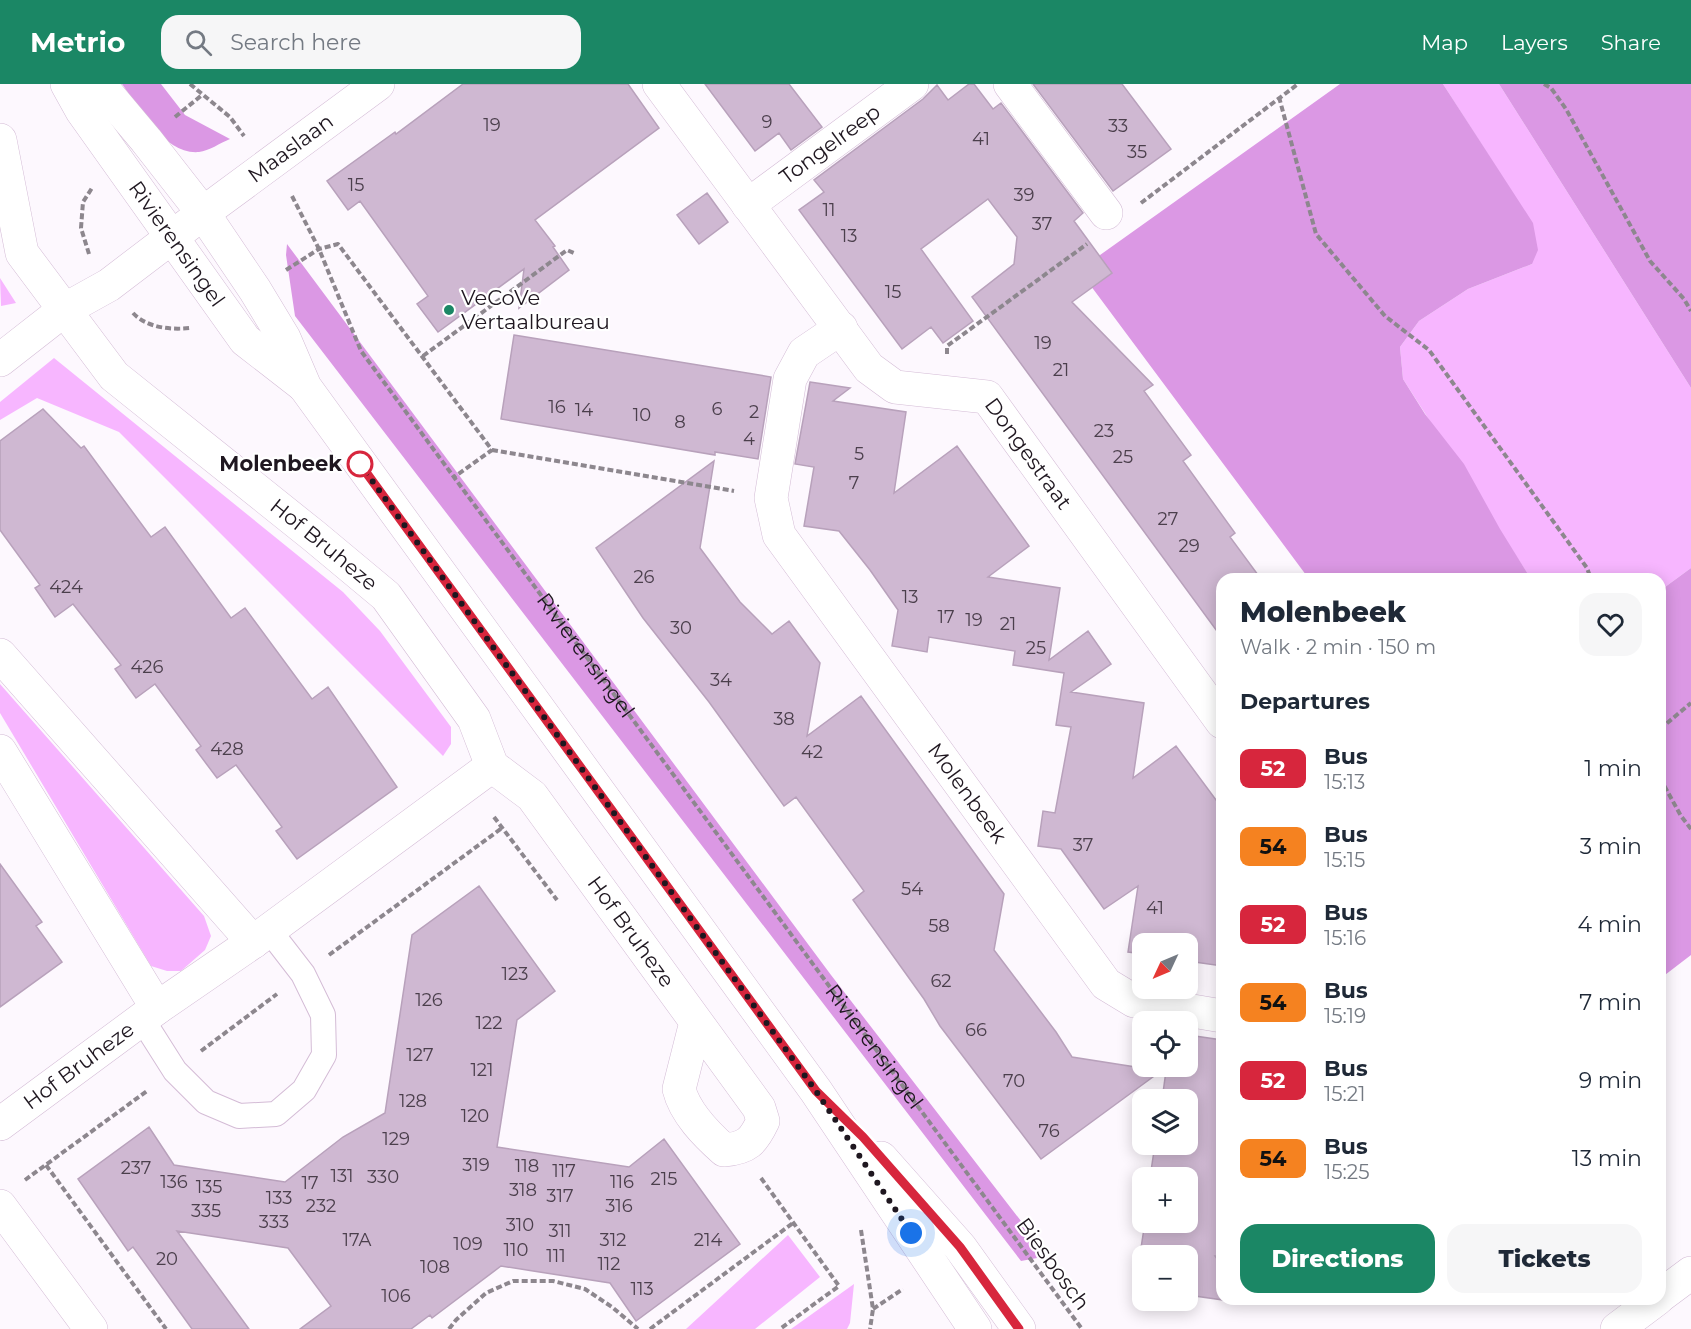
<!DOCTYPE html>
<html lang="en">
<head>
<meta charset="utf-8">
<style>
	:root { --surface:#fff; --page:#f6f6f7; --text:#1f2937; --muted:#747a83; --accent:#1b8765 }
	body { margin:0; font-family:Montserrat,sans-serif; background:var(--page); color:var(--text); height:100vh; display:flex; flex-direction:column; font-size:22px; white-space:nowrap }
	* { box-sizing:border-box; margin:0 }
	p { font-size:20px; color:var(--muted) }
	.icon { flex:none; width:33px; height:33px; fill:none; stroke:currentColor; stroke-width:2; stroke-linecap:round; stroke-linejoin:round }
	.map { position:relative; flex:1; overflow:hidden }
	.panel { position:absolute; left:1216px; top:489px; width:450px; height:732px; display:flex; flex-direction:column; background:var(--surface); border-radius:18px; box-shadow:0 3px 15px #0003 }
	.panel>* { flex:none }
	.badge { padding:0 12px; border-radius:9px; font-size:21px; line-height:39px }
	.needle { width:39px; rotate:226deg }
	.buttons { position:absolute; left:1132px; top:849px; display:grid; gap:12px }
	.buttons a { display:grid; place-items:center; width:66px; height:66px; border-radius:12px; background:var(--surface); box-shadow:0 3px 15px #0003; font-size:30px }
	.you { position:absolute; width:30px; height:30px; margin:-15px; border:4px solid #fff; border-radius:50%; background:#1a73e8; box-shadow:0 0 0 9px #1a73e833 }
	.map>.badge { position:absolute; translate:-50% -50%; box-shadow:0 0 0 3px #fff }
	h2 { padding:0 24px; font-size:22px; line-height:54px }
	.round { display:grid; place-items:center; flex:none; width:63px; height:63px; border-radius:18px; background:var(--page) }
	.overview { display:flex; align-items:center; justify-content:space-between; height:102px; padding:0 24px }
	h1 { font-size:28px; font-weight:800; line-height:45px }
	.primary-button { display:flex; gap:12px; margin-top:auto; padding:12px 24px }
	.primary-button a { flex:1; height:69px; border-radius:18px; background:var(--accent); color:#fff; font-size:24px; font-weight:800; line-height:69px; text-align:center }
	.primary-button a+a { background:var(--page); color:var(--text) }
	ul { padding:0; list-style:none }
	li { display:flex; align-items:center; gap:18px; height:78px; padding:0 24px }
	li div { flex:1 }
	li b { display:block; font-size:22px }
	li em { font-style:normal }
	li .badge { min-width:66px; font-weight:700; text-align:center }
	header { display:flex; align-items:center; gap:36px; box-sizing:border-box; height:84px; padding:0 30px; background:var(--accent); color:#fff }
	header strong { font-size:28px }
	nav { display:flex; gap:33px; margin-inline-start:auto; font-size:21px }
	.search { width:420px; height:54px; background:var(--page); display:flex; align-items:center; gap:15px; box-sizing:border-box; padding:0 21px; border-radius:18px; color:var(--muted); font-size:22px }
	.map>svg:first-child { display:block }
	.green { fill:#f7b6ff }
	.forest { fill:#db98e4 }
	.building { fill:#cfb8d2; stroke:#b8a1bb; stroke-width:1.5 }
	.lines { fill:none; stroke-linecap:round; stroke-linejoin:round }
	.service-casing { stroke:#d4bcd6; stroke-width:26 }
	.minor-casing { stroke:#d4bcd6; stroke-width:34 }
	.tertiary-casing { stroke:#d4bcd6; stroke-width:34 }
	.path { stroke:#8d878e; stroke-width:4; stroke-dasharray:6 3; stroke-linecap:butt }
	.service { stroke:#fff; stroke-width:24 }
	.minor { stroke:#fff; stroke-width:33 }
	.tertiary { stroke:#fff; stroke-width:33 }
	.line-casing { stroke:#fff; stroke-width:14 }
	.line { stroke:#d7263d; stroke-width:9 }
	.walk { stroke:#1f1720; stroke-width:6; stroke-dasharray:0 10.8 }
	.poi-dot { fill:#1b8765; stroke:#fff; stroke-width:2 }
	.stop-dot { fill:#fff; stroke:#d7263d; stroke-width:3 }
	.labels { text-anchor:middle; stroke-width:4.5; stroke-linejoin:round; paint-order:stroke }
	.number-label { font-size:18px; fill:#4b3f4c }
	.street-label { font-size:21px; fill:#1f1720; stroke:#fff }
	.poi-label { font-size:21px; fill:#1f1720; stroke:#fff; text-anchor:start }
	.stop-label { font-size:21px; font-weight:bold; fill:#1f1720; stroke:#fff; text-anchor:end }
</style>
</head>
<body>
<header>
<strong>Metrio</strong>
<div class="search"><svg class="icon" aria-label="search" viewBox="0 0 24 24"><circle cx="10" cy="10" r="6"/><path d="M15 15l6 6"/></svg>Search here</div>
<nav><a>Map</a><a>Layers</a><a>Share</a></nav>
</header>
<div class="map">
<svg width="1691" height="1245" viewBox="0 0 1691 1245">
	<rect width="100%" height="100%" fill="#fdf8fe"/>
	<!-- green -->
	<path class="green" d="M 1443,0 L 1499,0 L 1691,304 L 1691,484 L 1661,506 L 1660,495 L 1531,495 L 1403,295 L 1400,263 L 1419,237 L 1468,205 L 1532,180 L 1532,139 Z
		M 0,194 L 16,219 L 1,222 Z
		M 54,274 L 343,508 L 380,547 L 451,643 L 451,660 L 443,672 L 119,348 L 37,314 L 0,336 L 0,318 Z
		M 0,600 L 204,832 L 211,852 L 205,866 L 181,887 L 167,887 L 151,882 L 0,629 Z
		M 788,1151 L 820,1193 L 755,1245 L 686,1245 Z
		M 854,1200 L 850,1239 L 847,1245 L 791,1245 Z"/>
	<!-- forest -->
	<path class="forest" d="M 122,0 L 161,0 L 185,31 L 230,55 C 220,59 209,67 199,68 C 165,71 140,25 122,0 Z
		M 1340,0 L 1443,0 L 1533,139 L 1538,166 L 1532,180 L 1468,205 L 1419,237 L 1400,263 L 1403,295 L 1425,330 L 1464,380 L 1500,445 L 1531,495 L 1309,495 L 1079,186 Z
		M 1499,0 L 1691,0 L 1691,304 Z
		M 287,160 L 831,891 L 1048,1172 L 1021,1177 L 295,232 L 286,171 Z
		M 1691,484 L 1691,871 L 1661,894 L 1661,506 Z"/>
	<!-- building -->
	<path class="building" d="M 463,0 L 628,0 L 659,44 L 535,136 L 555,162 L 553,163 L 569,186 L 519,224 L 524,185 L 438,248 L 417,220 L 428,212 L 360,117 L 348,126 L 327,97 L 395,48 L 396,50 Z
		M 705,0 L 789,0 L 822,43 L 791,66 L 779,49 L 755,67 Z
		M 969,0 L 974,0 L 993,25 L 1001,19 L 1083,129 L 1074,137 L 1112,189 L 1072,218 L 1153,301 L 1144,307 L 1191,371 L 1183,377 L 1235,449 L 1230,453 L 1261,495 L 1222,495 L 1222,554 L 972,213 L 1014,180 L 1017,153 L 988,115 L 921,165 L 973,237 L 943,259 L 931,243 L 902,265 L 799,126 L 824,108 L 814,96 L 923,15 L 937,1 L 948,16 Z
		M 1033,0 L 1122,0 L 1171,65 L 1113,107 Z
		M 707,109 L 728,138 L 699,160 L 677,131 Z
		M 514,251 L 771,293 L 758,375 L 715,368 L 715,371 L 501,335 Z
		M 810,298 L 850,304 L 833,317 L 906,328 L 894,409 L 957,362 L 1029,462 L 988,493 L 1060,504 L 1049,576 L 1088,547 L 1111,580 L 1071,608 L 1144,619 L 1133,694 L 1176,662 L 1222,724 L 1222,882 L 1188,877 L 1188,860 L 1143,860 L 1143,870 L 1128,868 L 1138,802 L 1104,825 L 1061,765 L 1038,762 L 1043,727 L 1055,729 L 1071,643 L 1056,641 L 1064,589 L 1013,581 L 1015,567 L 929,553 L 927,568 L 892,562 L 898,526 L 870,486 L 839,447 L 804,442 L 814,383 L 795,380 Z
		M 43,325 L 81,364 L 84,362 L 151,453 L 165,443 L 231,534 L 245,524 L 312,615 L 328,603 L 397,703 L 297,775 L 276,747 L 282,743 L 236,681 L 217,694 L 196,666 L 201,662 L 155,600 L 136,614 L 115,585 L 121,581 L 73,520 L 55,533 L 35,504 L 40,501 L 0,446 L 0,357 Z
		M 714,377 L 700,464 L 740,518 L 772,550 L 789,537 L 820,579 L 807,652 L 861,612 L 1004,810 L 994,866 L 1056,948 L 1072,973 L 1161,987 L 1041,1075 L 940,942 L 924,915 L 853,816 L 864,807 L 796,713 L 784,722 L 709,618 L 643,534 L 596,464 Z
		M 0,780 L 42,838 L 36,842 L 62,878 L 0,923 Z
		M 479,802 L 555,907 L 517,936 L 497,1063 L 629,1083 L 664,1055 L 740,1160 L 636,1237 L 610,1199 L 501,1182 L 432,1234 L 430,1231 L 411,1245 L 300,1245 L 331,1222 L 288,1164 L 177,1147 L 249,1245 L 192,1245 L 133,1163 L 128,1167 L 78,1095 L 149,1043 L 174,1081 L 285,1098 L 343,1053 L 385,1029 L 412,851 Z
		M 1188,951 L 1222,956 L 1222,1172 L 1215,1172 L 1222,1182 L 1222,1215 L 1247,1215 L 1251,1220 L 1188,1211 L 1188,1172 L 1143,1172 L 1143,1204 L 1135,1203 L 1145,1138 L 1188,1138 L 1188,1094 L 1150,1094 L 1155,1060 L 1188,1060 L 1188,1016 L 1162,1016 L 1166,987 L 1168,988 L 1169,982 L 1188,982 Z"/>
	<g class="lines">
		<!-- service casing -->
		<g class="service-casing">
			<path id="service" d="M 142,935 L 175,987 L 206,1018 L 239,1032 L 276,1030 L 304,1006 L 324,971 L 323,931 L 303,890 L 269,846"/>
		</g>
		<!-- minor casing -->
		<g class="minor-casing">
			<g id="minor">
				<path id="s2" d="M 659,0 L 869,284 L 895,303 L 987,313 L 1222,638"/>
				<path d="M 1010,0 L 1106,129"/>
				<path id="s3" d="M 0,56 L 22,169 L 114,292 L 314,452 L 386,512 L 474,635 L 492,682 L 532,712 L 759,1024 L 763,1037 C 753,1058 747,1064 724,1066 C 706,1050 685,1029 679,1005 L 696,938"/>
				<path id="s4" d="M 748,121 L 912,0"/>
				<path id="s5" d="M 841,244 L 804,269 L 790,295 L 771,414 L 779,451 L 1106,900 L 1134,917 L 1222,932"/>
				<path id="s6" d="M 0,276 L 64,226 L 109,201 L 214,121 L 378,0"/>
				<path d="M 0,571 L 253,858"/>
				<path d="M 0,667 L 157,924"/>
				<path id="s7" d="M 0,1040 L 157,924 L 253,858 L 492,682"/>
				<path d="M 0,1122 L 91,1245"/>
				<path d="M 1660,1212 L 1691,1189"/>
				<path d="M 1617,1245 L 1657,1215"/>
			</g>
		</g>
		<!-- tertiary casing -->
		<g class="tertiary-casing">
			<g id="tertiary">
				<path id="s8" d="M 67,0 L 82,27 L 245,256 L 303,301"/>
				<path d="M 99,0 L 146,56 L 203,129 L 255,206 L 284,254 L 305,303 L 816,1007 L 975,1245"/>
				<path d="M 881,1074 L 960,1163 L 1019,1245"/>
			</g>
		</g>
		<!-- path -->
		<g class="path">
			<path d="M 190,0 L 230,33 L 244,52"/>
			<path d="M 1544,0 L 1551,4 L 1566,25 L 1650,177 L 1684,215 L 1691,227"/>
			<path d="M 1279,13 L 1316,150 L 1385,232 L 1429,266 L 1587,484 L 1591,495"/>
			<path d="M 175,33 L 202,11"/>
			<path id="s1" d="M 292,112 L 319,165 L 361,267 L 1082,1245"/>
			<path d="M 1141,119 L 1298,0"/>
			<path d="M 89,170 L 81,144 L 83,118 L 92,104"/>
			<path d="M 286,186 L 319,165 L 338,160 L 492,366 L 454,393"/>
			<path d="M 133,229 C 147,244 171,246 190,244"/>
			<path d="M 947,270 L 947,262 L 1087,160"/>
			<path d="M 423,272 L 567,166 L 574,169"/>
			<path d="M 492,366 L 734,407"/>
			<path d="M 1660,645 L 1691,619"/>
			<path d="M 1660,694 L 1681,732 L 1691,745"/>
			<path d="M 494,733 L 557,816"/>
			<path d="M 329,871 L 502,744"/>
			<path d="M 201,967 L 277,910"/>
			<path d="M 46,1081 L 166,1245"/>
			<path d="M 761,1094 L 839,1202 L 780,1245"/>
			<path d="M 25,1096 L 147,1007"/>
			<path d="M 861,1146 L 873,1225 L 870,1245"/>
			<path d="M 873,1225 L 903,1205"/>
			<path d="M 449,1245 L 456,1236 L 486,1209 L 513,1197 L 553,1197 L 585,1205 L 612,1223 L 638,1245"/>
			<path d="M 650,1245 L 793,1139"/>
		</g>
		<!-- service -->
		<use href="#service" class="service"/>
		<!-- minor -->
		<use href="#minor" class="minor"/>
		<!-- tertiary -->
		<use href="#tertiary" class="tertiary"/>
	</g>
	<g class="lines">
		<!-- line casing -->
		<g class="line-casing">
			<path id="line" d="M 360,380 L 816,1007 L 863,1053 L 960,1163 L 1019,1245"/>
		</g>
		<!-- line -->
		<use href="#line" class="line"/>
		<!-- walk -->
		<path class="walk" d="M 360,380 L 816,1007 L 911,1149"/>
	</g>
	<!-- markers -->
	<circle class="poi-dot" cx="449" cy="226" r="6"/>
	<circle class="stop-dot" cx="360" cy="380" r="12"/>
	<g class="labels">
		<!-- number labels -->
		<g class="number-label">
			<text x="767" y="44">9</text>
			<text x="492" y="47">19</text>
			<text x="1118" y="48">33</text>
			<text x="981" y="61">41</text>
			<text x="1137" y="74">35</text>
			<text x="356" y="107">15</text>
			<text x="1024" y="117">39</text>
			<text x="829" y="132">11</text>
			<text x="1042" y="146">37</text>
			<text x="849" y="158">13</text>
			<text x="893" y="214">15</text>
			<text x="1043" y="265">19</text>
			<text x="1061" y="292">21</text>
			<text x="557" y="329">16</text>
			<text x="717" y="331">6</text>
			<text x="584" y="332">14</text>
			<text x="754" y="334">2</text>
			<text x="642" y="337">10</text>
			<text x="680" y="344">8</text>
			<text x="1104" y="353">23</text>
			<text x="749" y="361">4</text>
			<text x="859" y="376">5</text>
			<text x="1123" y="379">25</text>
			<text x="854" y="405">7</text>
			<text x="1168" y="441">27</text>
			<text x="1189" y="468">29</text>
			<text x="644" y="499">26</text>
			<text x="66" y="509">424</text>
			<text x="910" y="519">13</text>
			<text x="946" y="539">17</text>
			<text x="974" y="542">19</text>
			<text x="1008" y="546">21</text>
			<text x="681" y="550">30</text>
			<text x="1036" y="570">25</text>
			<text x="147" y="589">426</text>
			<text x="721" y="602">34</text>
			<text x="784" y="641">38</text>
			<text x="227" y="671">428</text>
			<text x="812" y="674">42</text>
			<text x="1083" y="767">37</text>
			<text x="912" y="811">54</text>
			<text x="1155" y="830">41</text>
			<text x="939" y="848">58</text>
			<text x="515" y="896">123</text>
			<text x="941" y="903">62</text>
			<text x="429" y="922">126</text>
			<text x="489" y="945">122</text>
			<text x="976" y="952">66</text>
			<text x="420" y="977">127</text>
			<text x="482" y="992">121</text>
			<text x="1014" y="1003">70</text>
			<text x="413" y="1023">128</text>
			<text x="475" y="1038">120</text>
			<text x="1049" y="1053">76</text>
			<text x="396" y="1061">129</text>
			<text x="476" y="1087">319</text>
			<text x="527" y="1088">118</text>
			<text x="136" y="1090">237</text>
			<text x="564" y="1093">117</text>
			<text x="342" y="1098">131</text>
			<text x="383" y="1099">330</text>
			<text x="664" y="1101">215</text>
			<text x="174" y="1104">136</text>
			<text x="622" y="1104">116</text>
			<text x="310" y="1105">17</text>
			<text x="209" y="1109">135</text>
			<text x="523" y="1112">318</text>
			<text x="560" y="1118">317</text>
			<text x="279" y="1120">133</text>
			<text x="321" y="1128">232</text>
			<text x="619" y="1128">316</text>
			<text x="206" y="1133">335</text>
			<text x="274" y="1144">333</text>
			<text x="520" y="1147">310</text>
			<text x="560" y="1153">311</text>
			<text x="357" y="1162">17A</text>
			<text x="613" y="1162">312</text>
			<text x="708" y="1162">214</text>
			<text x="468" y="1166">109</text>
			<text x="516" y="1172">110</text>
			<text x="556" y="1178">111</text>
			<text x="167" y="1181">20</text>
			<text x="609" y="1186">112</text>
			<text x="435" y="1189">108</text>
			<text x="642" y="1211">113</text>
			<text x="396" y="1218">106</text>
		</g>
		<!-- street labels -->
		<g class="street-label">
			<text dy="7" stroke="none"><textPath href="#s4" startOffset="102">Tongelreep</textPath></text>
			<text dy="7" stroke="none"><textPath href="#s6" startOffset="360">Maaslaan</textPath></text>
			<text dy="7" stroke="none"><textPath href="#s8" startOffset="194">Rivierensingel</textPath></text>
			<text dy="7" stroke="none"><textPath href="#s2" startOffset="548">Dongestraat</textPath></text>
			<text dy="7" stroke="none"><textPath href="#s3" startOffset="538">Hof Bruheze</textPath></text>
			<text dy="7" stroke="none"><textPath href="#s1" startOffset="548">Rivierensingel</textPath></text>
			<text dy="7" stroke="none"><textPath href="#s5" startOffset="552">Molenbeek</textPath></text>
			<text dy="7" stroke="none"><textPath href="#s3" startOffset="1038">Hof Bruheze</textPath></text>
			<text dy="7" stroke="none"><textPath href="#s1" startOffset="1034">Rivierensingel</textPath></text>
			<text dy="7" stroke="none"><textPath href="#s7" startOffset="98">Hof Bruheze</textPath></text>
			<text transform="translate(1053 1180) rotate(54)" y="7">Biesbosch</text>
		</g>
		<!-- poi labels -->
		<g class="poi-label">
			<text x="461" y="221">VeCoVe<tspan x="461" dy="24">Vertaalbureau</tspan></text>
		</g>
		<!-- stop labels -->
		<g class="stop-label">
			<text x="342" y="387">Molenbeek</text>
		</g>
	</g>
</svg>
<div class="buttons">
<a><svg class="needle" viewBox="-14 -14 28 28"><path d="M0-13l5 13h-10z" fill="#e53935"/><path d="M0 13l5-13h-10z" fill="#747a83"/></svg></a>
<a><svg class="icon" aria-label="locate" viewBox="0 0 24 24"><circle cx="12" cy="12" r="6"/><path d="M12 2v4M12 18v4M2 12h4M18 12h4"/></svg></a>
<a><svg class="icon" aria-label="layers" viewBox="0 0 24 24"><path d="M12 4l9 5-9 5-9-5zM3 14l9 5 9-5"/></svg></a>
<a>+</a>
<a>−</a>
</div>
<div class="you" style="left:911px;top:1149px"></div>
<section class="panel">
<div class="overview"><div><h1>Molenbeek</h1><p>Walk · 2 min · 150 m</p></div><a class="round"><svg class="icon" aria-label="heart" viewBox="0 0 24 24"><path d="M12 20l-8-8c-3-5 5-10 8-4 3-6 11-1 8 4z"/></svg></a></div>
<h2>Departures</h2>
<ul>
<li><span class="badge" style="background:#d7263d;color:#fff">52</span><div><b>Bus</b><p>15:13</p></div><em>1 min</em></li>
<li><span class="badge" style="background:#f58220;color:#111">54</span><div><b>Bus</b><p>15:15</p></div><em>3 min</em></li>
<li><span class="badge" style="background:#d7263d;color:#fff">52</span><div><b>Bus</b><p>15:16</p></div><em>4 min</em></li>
<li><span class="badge" style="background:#f58220;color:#111">54</span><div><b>Bus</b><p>15:19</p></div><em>7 min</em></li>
<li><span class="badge" style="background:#d7263d;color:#fff">52</span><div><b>Bus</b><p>15:21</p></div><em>9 min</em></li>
<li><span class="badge" style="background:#f58220;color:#111">54</span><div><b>Bus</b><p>15:25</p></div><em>13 min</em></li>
</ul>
<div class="primary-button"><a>Directions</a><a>Tickets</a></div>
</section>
</div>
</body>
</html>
